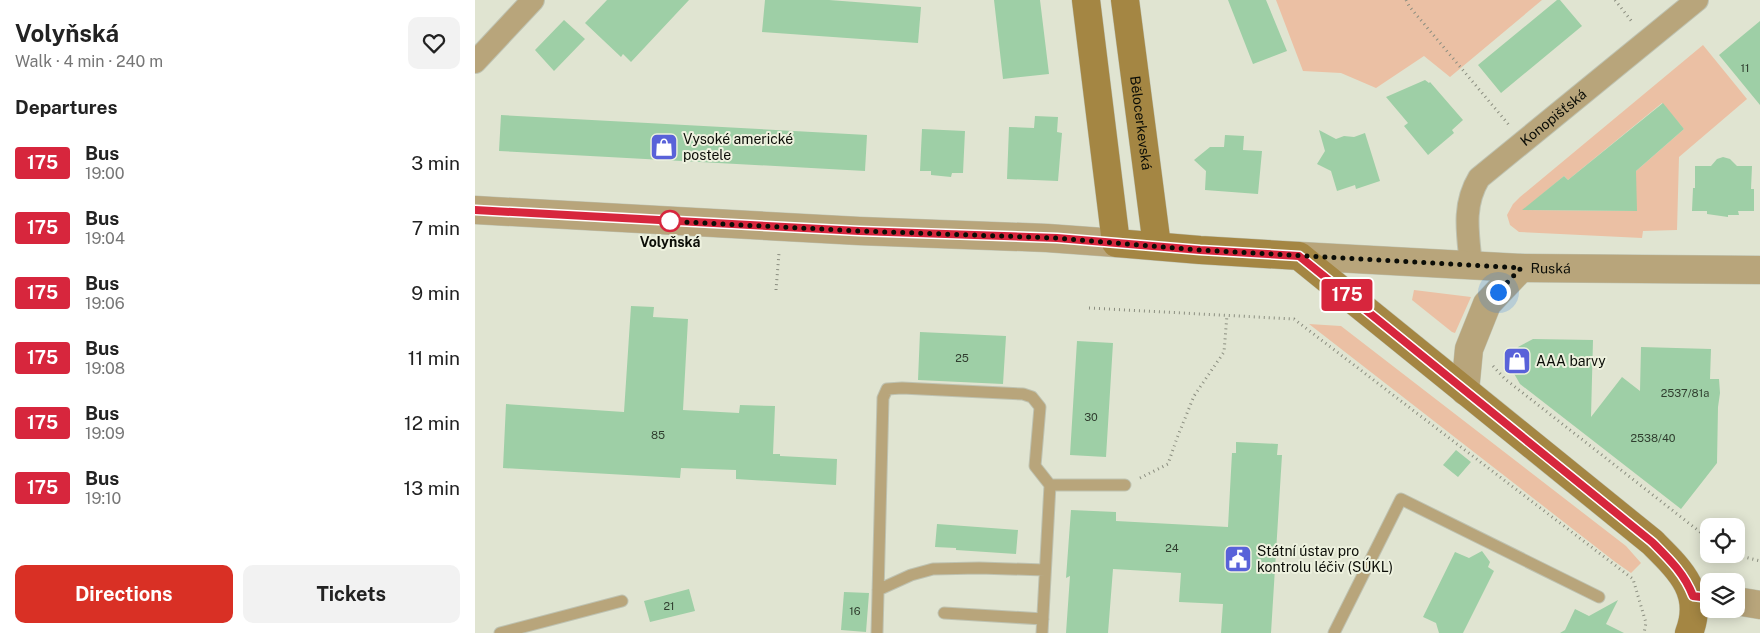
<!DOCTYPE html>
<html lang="en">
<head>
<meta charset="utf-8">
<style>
	:root { --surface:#fff; --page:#f2f2f2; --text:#222; --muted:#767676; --accent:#d93025 }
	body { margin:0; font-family:"Public Sans",sans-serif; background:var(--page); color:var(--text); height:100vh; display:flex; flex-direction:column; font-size:19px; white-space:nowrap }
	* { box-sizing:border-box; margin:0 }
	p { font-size:16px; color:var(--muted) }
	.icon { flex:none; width:28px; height:28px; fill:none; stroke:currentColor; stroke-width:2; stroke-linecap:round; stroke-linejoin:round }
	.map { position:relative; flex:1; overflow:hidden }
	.sheet { display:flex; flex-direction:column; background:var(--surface); width:475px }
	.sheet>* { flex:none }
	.badge { padding:0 10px; border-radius:4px; font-size:18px; line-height:32px }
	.tools { position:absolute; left:1225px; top:518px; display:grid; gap:10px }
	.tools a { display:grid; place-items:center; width:45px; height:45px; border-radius:10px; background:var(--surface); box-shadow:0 2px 12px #0003; font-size:25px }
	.you { position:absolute; width:25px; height:25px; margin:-12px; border:4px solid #fff; border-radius:50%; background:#1a73e8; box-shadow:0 0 0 8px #1a73e833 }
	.map>.badge { position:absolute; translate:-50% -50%; box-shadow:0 0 0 2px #fff }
	h2 { padding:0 15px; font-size:19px; line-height:45px }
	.round { display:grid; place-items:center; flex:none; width:52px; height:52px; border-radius:10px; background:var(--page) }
	.summary { display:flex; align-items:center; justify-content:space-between; height:85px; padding:0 15px }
	h1 { font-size:24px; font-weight:700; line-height:38px }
	.cta { display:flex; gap:10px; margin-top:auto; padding:10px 15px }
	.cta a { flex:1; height:58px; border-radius:10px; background:var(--accent); color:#fff; font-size:20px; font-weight:700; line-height:58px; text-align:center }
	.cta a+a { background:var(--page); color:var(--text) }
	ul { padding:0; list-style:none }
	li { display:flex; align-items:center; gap:15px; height:65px; padding:0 15px }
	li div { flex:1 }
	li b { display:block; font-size:19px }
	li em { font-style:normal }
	li .badge { min-width:55px; font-weight:700; text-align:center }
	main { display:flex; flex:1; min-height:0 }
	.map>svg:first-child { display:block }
	.green { fill:#ebc0a4; fill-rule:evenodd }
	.building { fill:#9ecfa6 }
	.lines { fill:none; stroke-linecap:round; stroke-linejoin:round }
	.service-casing { stroke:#bec2b1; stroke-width:13 }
	.minor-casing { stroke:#bec2b1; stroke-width:24 }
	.tertiary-casing { stroke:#bec2b1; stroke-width:29 }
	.secondary-casing { stroke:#bec2b1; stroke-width:29 }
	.path { stroke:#8a8d7f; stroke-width:3; stroke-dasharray:1 4; stroke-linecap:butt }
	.service { stroke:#b8a57b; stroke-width:11 }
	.minor { stroke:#b8a57b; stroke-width:22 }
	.tertiary { stroke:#b8a57b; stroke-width:28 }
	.secondary { stroke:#a48643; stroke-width:28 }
	.line-casing { stroke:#fff; stroke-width:11 }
	.line { stroke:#d7263d; stroke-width:8 }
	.walk { stroke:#0b0d07; stroke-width:5; stroke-dasharray:0 9 }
	.stop-dot { fill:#fff; stroke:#d7263d; stroke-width:2.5 }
	.labels { text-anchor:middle; stroke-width:4; stroke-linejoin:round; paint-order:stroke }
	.number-label { font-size:11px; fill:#303e2f }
	.street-label { font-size:14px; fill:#0b0d07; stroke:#edf1de }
	.poi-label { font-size:14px; fill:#0b0d07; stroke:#edf1de; text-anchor:start }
	.stop-label { font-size:14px; font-weight:bold; fill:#0b0d07; stroke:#edf1de }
</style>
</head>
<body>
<main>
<section class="sheet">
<div class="summary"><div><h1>Volyňská</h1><p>Walk · 4 min · 240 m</p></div><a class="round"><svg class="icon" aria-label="heart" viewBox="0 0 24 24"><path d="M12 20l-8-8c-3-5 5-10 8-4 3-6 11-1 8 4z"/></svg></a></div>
<h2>Departures</h2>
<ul>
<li><span class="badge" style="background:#d7263d;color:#fff">175</span><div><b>Bus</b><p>19:00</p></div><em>3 min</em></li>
<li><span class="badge" style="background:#d7263d;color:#fff">175</span><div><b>Bus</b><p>19:04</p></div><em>7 min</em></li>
<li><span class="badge" style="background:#d7263d;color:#fff">175</span><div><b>Bus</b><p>19:06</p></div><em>9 min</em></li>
<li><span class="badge" style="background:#d7263d;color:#fff">175</span><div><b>Bus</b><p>19:08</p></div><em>11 min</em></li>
<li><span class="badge" style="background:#d7263d;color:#fff">175</span><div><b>Bus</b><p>19:09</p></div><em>12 min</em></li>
<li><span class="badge" style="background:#d7263d;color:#fff">175</span><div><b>Bus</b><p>19:10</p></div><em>13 min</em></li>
</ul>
<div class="cta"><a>Directions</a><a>Tickets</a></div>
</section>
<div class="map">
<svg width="1285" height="633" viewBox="0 0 1285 633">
	<rect width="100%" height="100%" fill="#e0e4d1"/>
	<!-- green -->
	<path class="green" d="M 801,0 L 1067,0 L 975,77 L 949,56 L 901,88 L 866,73 L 828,71 Z
		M 1228,45 L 1272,99 L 1204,157 L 1202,230 L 1168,231 L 1167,238 L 1044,232 L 1035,225 L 1032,215 L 1038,204 L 1045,197 ZM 1187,103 L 1209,129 L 1161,171 L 1161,211 L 1048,210 L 1089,176 L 1093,180 Z
		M 939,290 L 996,297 L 980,333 L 977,332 L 937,300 Z
		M 834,324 L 866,326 L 1151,546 L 1166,563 L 1156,573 L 1139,561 Z"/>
	<!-- building -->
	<path class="building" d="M 132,0 L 214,0 L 156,62 L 148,54 L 146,57 L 110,23 Z
		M 290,0 L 354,0 L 446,7 L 443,43 L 287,32 Z
		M 519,0 L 565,0 L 574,74 L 528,79 Z
		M 753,0 L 791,0 L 812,51 L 778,64 Z
		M 1082,0 L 1085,0 L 1107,26 L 1026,93 L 1003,65 Z
		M 89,20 L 110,39 L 79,71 L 60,50 Z
		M 1285,21 L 1285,105 L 1244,55 Z
		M 950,80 L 954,83 L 955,82 L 988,120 L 977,130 L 979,133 L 953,155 L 929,126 L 933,123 L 911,97 Z
		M 1188,103 L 1209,129 L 1161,171 L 1162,211 L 1047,210 L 1089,176 L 1093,180 Z
		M 26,115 L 392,135 L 390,171 L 24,151 Z
		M 560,116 L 583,117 L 582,132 L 587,133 L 583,181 L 532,179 L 534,127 L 559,128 Z
		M 447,129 L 490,131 L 488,173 L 477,173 L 476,177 L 456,175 L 456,171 L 445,171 Z
		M 844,130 L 861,139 L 869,136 L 879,137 L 890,133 L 905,181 L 881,189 L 880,185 L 862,191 L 856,171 L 842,164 L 850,151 Z
		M 750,135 L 769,136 L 768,150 L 787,151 L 783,194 L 730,190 L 731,171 L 719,160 L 735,147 L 749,147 Z
		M 1248,157 L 1255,159 L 1262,166 L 1277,166 L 1276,189 L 1279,189 L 1279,211 L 1263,211 L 1264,215 L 1253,215 L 1253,217 L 1232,214 L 1232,211 L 1217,211 L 1218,188 L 1220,188 L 1220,166 L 1236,166 L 1242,159 Z
		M 156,306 L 179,307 L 178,317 L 213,319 L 208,410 L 264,413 L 265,405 L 300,406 L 298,454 L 305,454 L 305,456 L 362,459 L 361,485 L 261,479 L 261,470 L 206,468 L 205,478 L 28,468 L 31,404 L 149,412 Z
		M 445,332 L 531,336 L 528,384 L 443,380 Z
		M 1058,339 L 1118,340 L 1116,417 L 1147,377 L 1165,391 L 1166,347 L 1236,349 L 1235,379 L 1244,379 L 1245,393 L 1243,407 L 1242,463 L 1206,509 L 1045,384 L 1037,370 L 1037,357 L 1043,347 Z
		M 602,341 L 638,343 L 631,457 L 595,455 Z
		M 761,442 L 803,444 L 802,455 L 807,455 L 796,633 L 746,633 L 748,604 L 704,602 L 706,573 L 638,569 L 633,633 L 591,633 L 595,576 L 591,578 L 596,510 L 641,512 L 641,521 L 753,527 L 757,453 L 761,453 Z
		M 981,450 L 996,462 L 983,477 L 968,465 Z
		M 462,524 L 543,530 L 541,554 L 481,550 L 481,548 L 460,547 Z
		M 1007,551 L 1015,562 L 1013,567 L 1019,571 L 988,633 L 964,633 L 961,623 L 948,617 L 980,552 L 994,558 Z
		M 214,589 L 220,611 L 175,622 L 169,601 Z
		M 369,592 L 394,593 L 391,632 L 366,630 Z
		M 1143,600 L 1131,624 L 1149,633 L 1085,633 L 1090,630 L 1100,609 L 1114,616 Z"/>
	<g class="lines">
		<!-- service casing -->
		<g class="service-casing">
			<path id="service" d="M 403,590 L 436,575 L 458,569 L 504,568 L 570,570
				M 469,613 L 568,619
				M 25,633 L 147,601
				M 402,633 L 408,398 L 412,389 L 427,388 L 548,394 L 557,397 L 565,407 L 560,466 L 575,485
				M 567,633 L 575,485 L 650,485
				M 859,633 L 926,499 L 1124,597"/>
		</g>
		<!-- minor casing -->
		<g class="minor-casing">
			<g id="minor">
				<path d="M 0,62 L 58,0"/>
				<path id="s1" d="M 996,265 C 993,234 987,206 1004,178 L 1222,0"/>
			</g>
		</g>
		<!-- tertiary casing -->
		<g class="tertiary-casing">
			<g id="tertiary">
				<path d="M 0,210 L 384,231 L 572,238 L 641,243"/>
				<path id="s2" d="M 824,256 L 1046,268 L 1285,270"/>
				<path d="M 990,391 L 994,349 L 1012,304 L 1046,268"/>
				<path d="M 1261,601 L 1285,605"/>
			</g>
		</g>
		<!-- secondary casing -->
		<g class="secondary-casing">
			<g id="secondary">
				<path d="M 611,0 L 641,243 L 725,250 L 824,256 L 1177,542 C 1204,569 1230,592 1214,633"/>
				<path id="s3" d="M 650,0 L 682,246"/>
			</g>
		</g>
		<!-- path -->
		<path class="path" d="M 931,0 L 934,6 L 1034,125
			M 1140,0 L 1158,23
			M 301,290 L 304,253
			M 614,308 L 819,319 L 1158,579 L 1171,623 L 1169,633
			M 1018,366 L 1030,379 L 1234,539
			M 665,478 L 693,464 L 702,438 L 719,396 L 749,352 L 752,315
			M 1258,554 L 1285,561"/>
		<!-- service -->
		<use href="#service" class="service"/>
		<!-- minor -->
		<use href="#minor" class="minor"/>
		<!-- tertiary -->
		<use href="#tertiary" class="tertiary"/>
		<!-- secondary -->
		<use href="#secondary" class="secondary"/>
	</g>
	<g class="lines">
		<!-- line casing -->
		<g class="line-casing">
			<path id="line" d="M 0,210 L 384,231 L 582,238 L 725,250 L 824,256 L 1177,542 C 1194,559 1209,573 1218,596 L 1234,598"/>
		</g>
		<!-- line -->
		<use href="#line" class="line"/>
		<!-- walk -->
		<path class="walk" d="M 195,221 L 190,221 L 384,231 L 582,238 L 725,250 L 1046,268 L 1023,292"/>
	</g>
	<!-- icons -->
	<defs>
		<g id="shop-square" transform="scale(1.4375)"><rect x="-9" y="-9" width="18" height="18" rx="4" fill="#5962d9" stroke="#edf1de"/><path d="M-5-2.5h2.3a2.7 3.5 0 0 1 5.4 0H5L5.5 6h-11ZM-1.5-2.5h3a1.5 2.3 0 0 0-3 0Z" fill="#fff"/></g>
		<g id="civic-square" transform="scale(1.4375)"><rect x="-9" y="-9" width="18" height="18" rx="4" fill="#5962d9" stroke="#edf1de"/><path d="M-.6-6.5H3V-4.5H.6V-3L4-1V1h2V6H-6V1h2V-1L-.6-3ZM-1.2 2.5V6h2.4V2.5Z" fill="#fff"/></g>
	</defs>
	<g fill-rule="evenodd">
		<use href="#shop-square" x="189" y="147"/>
		<use href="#shop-square" x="1042" y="361"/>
		<use href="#civic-square" x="763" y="559"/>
	</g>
	<!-- markers -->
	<circle class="stop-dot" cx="195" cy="221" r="10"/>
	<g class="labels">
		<!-- number labels -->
		<g class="number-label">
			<text x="1270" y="72">11</text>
			<text x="487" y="362">25</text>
			<text x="1210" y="397">2537/81a</text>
			<text x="616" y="421">30</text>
			<text x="183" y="439">85</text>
			<text x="1178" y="442">2538/40</text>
			<text x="697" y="552">24</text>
			<text x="194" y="610">21</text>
			<text x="380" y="615">16</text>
		</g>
		<!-- street labels -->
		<g class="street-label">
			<text dy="5" stroke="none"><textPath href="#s1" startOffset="185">Konopišťská</textPath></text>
			<text dy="5" stroke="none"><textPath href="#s3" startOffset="124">Bělocerkevská</textPath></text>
			<text dy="5" stroke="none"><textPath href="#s2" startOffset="252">Ruská</textPath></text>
		</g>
		<!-- poi labels -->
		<g class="poi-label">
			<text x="208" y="144">Vysoké americké<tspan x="208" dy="16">postele</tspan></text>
			<text x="1061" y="366">AAA barvy</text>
			<text x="782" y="556">Státní ústav pro<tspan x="782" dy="16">kontrolu léčiv (SÚKL)</tspan></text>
		</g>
		<!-- stop labels -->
		<g class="stop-label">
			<text x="195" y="247">Volyňská</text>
		</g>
	</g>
</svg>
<div class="tools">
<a><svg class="icon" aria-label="locate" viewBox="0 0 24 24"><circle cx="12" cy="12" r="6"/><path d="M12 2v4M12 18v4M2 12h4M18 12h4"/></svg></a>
<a><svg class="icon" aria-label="layers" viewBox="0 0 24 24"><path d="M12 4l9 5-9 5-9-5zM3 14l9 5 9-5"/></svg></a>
</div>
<div class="you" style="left:1023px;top:292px"></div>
<b class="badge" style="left:872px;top:295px;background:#d7263d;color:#fff">175</b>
</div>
</main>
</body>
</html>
